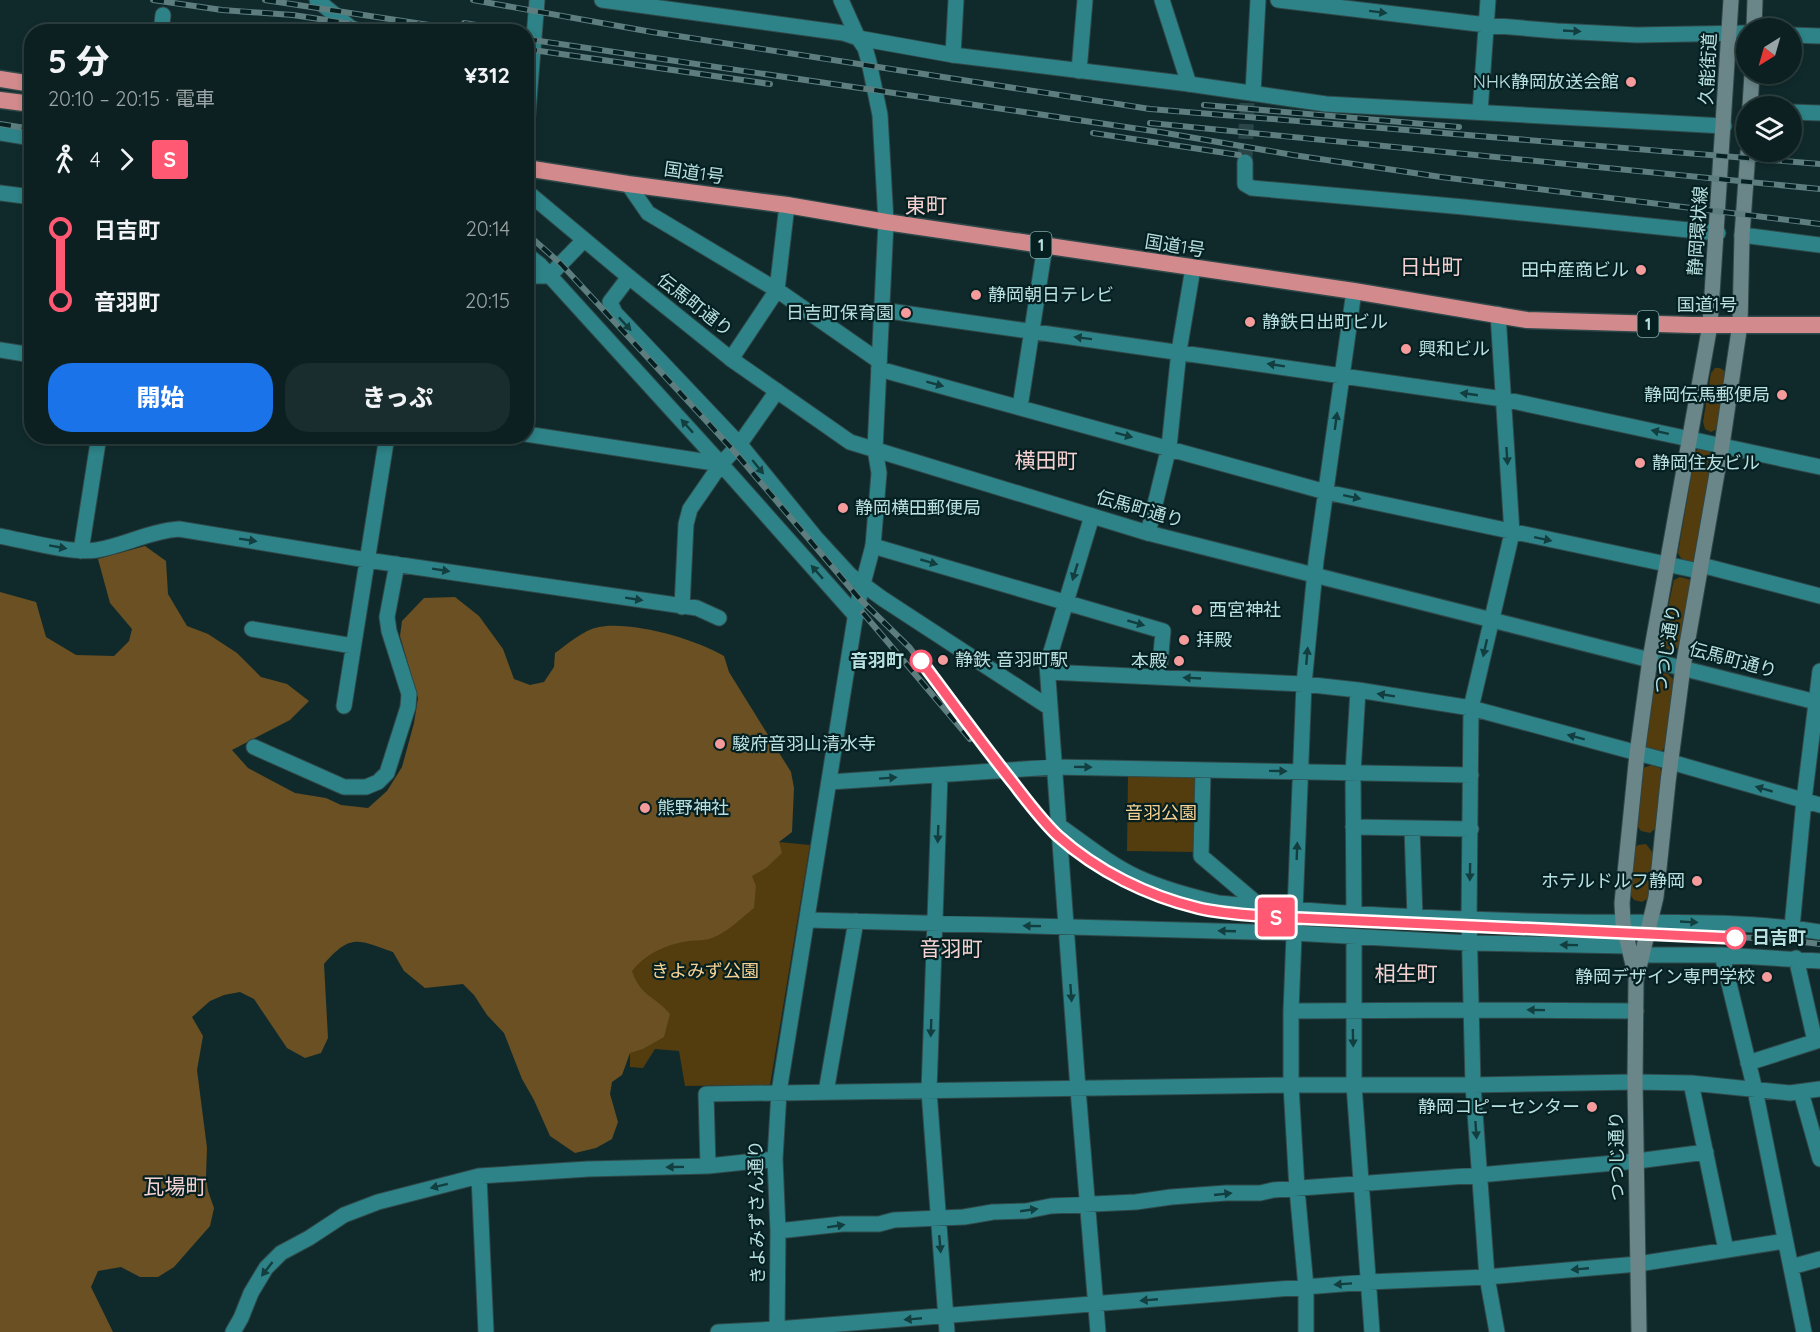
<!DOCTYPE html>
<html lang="ja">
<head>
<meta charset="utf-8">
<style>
	:root { --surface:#0c2021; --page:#1a2d2e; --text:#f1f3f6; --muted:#9aa3a5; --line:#2c3e3f; --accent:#1a73e8 }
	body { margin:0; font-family:Quicksand,"Noto Sans JP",sans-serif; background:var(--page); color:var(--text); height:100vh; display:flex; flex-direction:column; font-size:22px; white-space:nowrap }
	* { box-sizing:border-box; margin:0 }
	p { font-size:20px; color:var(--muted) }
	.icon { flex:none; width:33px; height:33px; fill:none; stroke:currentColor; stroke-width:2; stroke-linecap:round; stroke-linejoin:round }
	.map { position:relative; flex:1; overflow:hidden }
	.side { position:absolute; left:24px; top:24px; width:510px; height:420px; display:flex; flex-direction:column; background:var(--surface); border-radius:24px; box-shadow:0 3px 9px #0003,0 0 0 2px var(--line) }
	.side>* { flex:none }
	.badge { padding:0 12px; border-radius:4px; font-size:21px; line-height:39px }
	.needle { width:39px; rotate:217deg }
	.controls { position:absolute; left:1736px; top:18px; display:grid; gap:12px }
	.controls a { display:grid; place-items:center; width:66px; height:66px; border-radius:50%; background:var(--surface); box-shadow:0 3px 9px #0003,0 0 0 2px var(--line); font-size:30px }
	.map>.badge { position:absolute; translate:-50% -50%; box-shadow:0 0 0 3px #fff }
	.legs { display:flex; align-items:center; gap:9px; height:66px; padding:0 24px; font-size:20px }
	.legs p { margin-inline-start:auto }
	.summary { display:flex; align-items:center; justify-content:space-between; height:102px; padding:0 24px }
	h1 { font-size:33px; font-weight:800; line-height:45px }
	.cta { display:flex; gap:12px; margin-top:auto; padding:12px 24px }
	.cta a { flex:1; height:69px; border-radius:24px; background:var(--accent); color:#fff; font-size:24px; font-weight:800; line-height:69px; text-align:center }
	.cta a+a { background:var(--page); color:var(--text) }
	ul { padding:0 24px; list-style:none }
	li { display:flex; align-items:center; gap:21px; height:72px; font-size:22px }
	li i { display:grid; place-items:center; width:9px; height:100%; margin:0 8px; background:currentColor }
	li i::after { content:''; width:15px; height:15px; margin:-8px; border:4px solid; border-radius:50%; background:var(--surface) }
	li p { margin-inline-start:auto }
	li:first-child i { background:linear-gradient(#0000 50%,currentColor 0) }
	li:last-child i { background:linear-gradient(currentColor 50%,#0000 0) }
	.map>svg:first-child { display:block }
	.green { fill:#533c0d }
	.forest { fill:#6a5022 }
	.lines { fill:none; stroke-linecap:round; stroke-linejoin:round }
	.minor-tunnel { stroke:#294547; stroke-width:15; stroke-dasharray:15 8; stroke-linecap:butt }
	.minor-casing { stroke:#304849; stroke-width:17 }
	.tertiary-casing { stroke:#304849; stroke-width:17 }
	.secondary-casing { stroke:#304849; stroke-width:17 }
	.trunk-casing { stroke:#304849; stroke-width:19 }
	.minor { stroke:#2d8387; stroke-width:15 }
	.tertiary { stroke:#2d8387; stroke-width:15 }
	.secondary { stroke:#6b8689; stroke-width:15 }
	.trunk { stroke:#d28a8c; stroke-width:16 }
	.rail-casing { stroke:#5d7d7f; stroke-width:6 }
	.rail { stroke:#062022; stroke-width:4; stroke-dasharray:11; stroke-linecap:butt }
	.oneway { fill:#123e40 }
	.line-1-casing { stroke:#fff; stroke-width:14 }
	.line-1 { stroke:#ff5973; stroke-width:9 }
	.poi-dot { fill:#f59b9b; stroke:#062022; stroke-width:2 }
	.stop-1-dot { fill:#fff; stroke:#ff5973; stroke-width:3 }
	.labels { text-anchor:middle; stroke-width:4.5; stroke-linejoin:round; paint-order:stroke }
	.shield { fill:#062022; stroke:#83a6a8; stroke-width:1.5 }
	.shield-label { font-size:16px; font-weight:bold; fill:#b9e0e1 }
	.street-label { font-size:18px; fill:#b9e0e1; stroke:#062022 }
	.poi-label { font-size:18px; fill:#b9e0e1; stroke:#062022; text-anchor:start }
	.stop-label { font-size:18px; font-weight:bold; fill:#b9e0e1; stroke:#062022; text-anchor:end }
	.park-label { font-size:18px; fill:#f6d192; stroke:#062022 }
	.quarter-label { font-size:21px; fill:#f5d2d1; stroke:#062022 }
</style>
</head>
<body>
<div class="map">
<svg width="1820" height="1332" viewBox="0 0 1820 1332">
	<rect width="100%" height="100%" fill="#102a2c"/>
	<!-- green -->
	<path class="green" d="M 1715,368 L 1720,368 L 1726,372 L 1717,429 L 1711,432 L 1705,429 L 1703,422 L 1711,373 Z
		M 1699,447 L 1709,449 L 1713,455 L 1695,560 L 1690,563 L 1682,560 L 1678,553 L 1695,453 Z
		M 1680,577 L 1691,580 L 1693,583 L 1681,644 C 1676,651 1671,652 1664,647 L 1662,638 L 1673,584 L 1674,580 Z
		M 1663,673 L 1668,674 L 1675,681 L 1666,746 L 1660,753 L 1646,748 L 1645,743 L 1655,678 L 1658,674 Z
		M 1652,765 L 1660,768 L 1662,773 L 1657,827 L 1650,833 L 1641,831 L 1637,826 L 1643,768 Z
		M 1128,774 L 1196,775 L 1195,852 L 1127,851 Z
		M 779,842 L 810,845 L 770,1085 L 685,1086 L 679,1051 L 655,1049 L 643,1068 L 630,1067 L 630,1052 L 586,955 Z
		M 1646,844 L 1653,853 L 1649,895 L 1647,899 L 1642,902 L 1634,900 L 1629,893 L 1634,848 L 1638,845 Z"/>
	<!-- forest -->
	<path class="forest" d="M 145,546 L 166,561 L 168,594 L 187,626 L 208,634 L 237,653 L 261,677 L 287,684 L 309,701 L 290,720 L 232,750 L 248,768 L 295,793 L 326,798 L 341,805 L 368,808 L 387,791 L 402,767 L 414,723 L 418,698 L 400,636 L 402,621 L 424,598 L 455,597 L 479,616 L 503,649 L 514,679 L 530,685 L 544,682 L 554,667 L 555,653 C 568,644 583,630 599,627 C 633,621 695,639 724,656 L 729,672 L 791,772 L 794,788 L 792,832 L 779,842 L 782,853 L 766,868 L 752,876 L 756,886 L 754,908 C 740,919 728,932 712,938 C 705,941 696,940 689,941 C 667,944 645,954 632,971 C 641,997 654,995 670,1014 L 664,1037 L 643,1049 L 630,1053 L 622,1075 L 612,1082 L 610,1094 L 618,1122 L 612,1139 L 596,1148 L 575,1153 L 550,1136 L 534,1100 L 522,1079 L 504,1033 L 487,1015 L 474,995 L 463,984 L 425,988 L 404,971 L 393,952 C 358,940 351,933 324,964 L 328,1038 L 321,1053 L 305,1058 L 287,1048 L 254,999 L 240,992 L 224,995 L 210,1001 L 192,1017 L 203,1036 L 197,1070 L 207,1148 L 206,1176 L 208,1191 L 214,1208 L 210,1226 L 174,1267 L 158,1277 L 140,1277 L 121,1267 L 98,1271 L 91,1287 L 113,1332 L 0,1332 L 0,592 L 36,602 L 46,637 L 76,655 L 114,656 L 129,641 L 132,629 L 110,603 L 98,559 Z"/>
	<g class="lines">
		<!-- minor-tunnel -->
		<path class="minor-tunnel" d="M 1245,162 L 1247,103"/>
		<!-- minor casing -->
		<g class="minor-casing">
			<path id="minor" d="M 317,0 L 356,32
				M 841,0 L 858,38
				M 1162,0 L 1189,84
				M 1278,0 L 1487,25 L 1557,31 L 1637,35 L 1746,33
				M 161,32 L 163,15
				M 1791,35 L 1820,36
				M 953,55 L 956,0
				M 1079,71 L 1085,0
				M 1253,93 L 1258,0
				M 1480,112 L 1488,0
				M 1791,112 L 1820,113
				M 0,133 L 32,138
				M 1245,162 L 1245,184 L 1252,188 L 1464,207 L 1718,233
				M 628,184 L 648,213 L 777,290 L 879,361
				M 0,193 L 32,197
				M 1742,235 L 1820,245
				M 526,254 L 540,265 L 721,464 L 856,616
				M 526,276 L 549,276 L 584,240
				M 629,277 L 610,302 L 615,313 L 742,447 L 816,538 L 850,575 L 883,599 L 1050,708
				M 882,310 L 1503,399 L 1820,467
				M 0,350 L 32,355
				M 731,359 L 777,290 L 787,205
				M 879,369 L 1326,492 L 1699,571
				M 1020,407 L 1045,246
				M 526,434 L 721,464
				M 1092,516 L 1047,665 L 1078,1089 L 1098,1332
				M 1148,533 L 1169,447 L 1179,351 L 1193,268
				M 0,536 C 27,541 72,554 97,550 C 125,545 150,531 179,529 L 367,560 L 697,608 L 719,618
				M 873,546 L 1163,631 L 1159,676
				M 81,551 L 99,436
				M 1701,565 L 1820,596
				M 682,607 L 686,524 L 690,509 L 721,464 L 739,445 L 777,391
				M 252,629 L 353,646
				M 1048,672 L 1304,684 L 1358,690 L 1471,708 L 1671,762 L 1820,805
				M 344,706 L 387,436
				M 254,747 L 344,787 L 366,787 L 378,782 L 387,773 L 408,707 L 409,694 L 389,631 L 387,617 L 397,564
				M 1203,770 L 1201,856 L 1261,907
				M 940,775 L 929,1091 L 947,1332
				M 830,782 L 1054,767 L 1471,775
				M 1058,825 C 1084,843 1109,864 1137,877 C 1163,889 1191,896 1218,903 C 1335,914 1453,920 1571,922 C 1654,923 1738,919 1820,932
				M 1353,827 L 1471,829
				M 1412,828 L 1415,917
				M 1354,913 L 1353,773 L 1358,690
				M 808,920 L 1294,933 L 1470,943 L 1628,946
				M 1792,927 L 1804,800 L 1820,671
				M 1354,937 L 1354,1085 L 1372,1332
				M 1643,955 L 1722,955 L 1820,961
				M 1722,955 L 1755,1090 L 1804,1332
				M 1796,958 L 1815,1041
				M 1291,1011 L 1470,1010 L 1636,1011
				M 1748,1063 L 1820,1040
				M 1691,1083 L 1726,1250
				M 826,1092 L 856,921
				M 1801,1092 L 1820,1159
				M 708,1166 L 706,1094 L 1291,1085 L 1473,1085 L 1635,1082 L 1691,1083 L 1790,1093 L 1820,1089
				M 479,1176 L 486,1332
				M 778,1231 L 842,1224 L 879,1224 L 894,1220 L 964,1217 L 993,1212 L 1026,1211 L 1051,1206 L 1136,1202 L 1171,1197 L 1226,1193 L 1260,1193 L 1273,1190 L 1479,1175 L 1637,1161 L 1706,1152
				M 1791,1267 L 1820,1259
				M 233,1332 L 241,1318 L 251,1293 L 266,1268 L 281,1253 L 309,1238 L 344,1215 L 378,1202 L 479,1176 L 588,1169 L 708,1166 L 775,1159
				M 718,1332 L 777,1329 L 1368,1282 L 1487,1277 L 1638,1264 L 1785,1241
				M 777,1332 L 778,1231 L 775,1159 L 779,1092
				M 1306,1332 L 1306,1287 L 1297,1189 L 1291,1085 L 1291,1011 L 1304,684 L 1316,561 L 1354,291
				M 1497,1332 L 1487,1277 L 1473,1085 L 1469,920 L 1471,708 L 1512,533 L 1498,314"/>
		</g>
		<!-- tertiary casing -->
		<g class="tertiary-casing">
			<path id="tertiary" d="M 602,0 L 843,33 L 858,38 L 953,55 L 1189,84 L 1326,104 L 1724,126
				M 526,137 L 537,0
				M 526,191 L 629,277 L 731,359 L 850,442 L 1148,533 L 1820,703
				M 779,1092 L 857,606 L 873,546 L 879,473 L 875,449 L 886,222 L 880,115 L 869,62 L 865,48 L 858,38"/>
		</g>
		<!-- secondary casing -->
		<g class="secondary-casing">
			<path id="secondary" d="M 1754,28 L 1755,0
				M 1750,106 L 1752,74
				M 1636,977 L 1623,923 L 1622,903 L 1637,754 L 1650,659 L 1710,325 L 1731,0
				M 1639,1332 L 1635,1082 L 1636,980 L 1656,897 L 1668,782 L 1683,667 L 1722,445 L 1740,324 L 1742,235 L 1748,152"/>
		</g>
		<!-- trunk casing -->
		<g class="trunk-casing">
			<path id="trunk" d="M 0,79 L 32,84
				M 0,100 L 32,104
				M 526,168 L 628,184 L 787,205 L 886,222 L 1354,291 L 1527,320 L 1692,325 L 1820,325"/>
		</g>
		<!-- minor -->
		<use href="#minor" class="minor"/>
		<!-- tertiary -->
		<use href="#tertiary" class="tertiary"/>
		<!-- secondary -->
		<use href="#secondary" class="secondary"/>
		<!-- trunk -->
		<use href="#trunk" class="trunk"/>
		<!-- rail casing -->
		<g class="rail-casing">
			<path id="rail" d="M 153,0 L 222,10 L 293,15 L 405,32
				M 265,0 L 475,32
				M 473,0 L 652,32 L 1150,109 L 1820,164
				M 464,23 L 519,32
				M 526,39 L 1160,132 L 1293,155 L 1441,177 L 1820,224
				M 526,49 L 770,84
				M 1204,105 L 1459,127
				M 1150,123 L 1820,189
				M 0,124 L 32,129
				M 1093,133 L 1239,155
				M 526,233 L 561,264 L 734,451 L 858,597 L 910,648 L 1003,771 L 1034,809 L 1059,836 L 1103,868 L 1147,891 L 1199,908 L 1275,917 L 1778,939 L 1820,944
				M 863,613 L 970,739"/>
		</g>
		<!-- rail -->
		<use href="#rail" class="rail"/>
	</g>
	<!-- one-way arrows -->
	<defs><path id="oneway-solid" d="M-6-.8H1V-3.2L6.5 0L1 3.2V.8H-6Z" transform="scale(1.5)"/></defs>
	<g class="oneway">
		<use href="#oneway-solid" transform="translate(1378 12) rotate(7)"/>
		<use href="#oneway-solid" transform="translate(1572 31) rotate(3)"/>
		<use href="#oneway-solid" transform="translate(625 324) rotate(47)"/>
		<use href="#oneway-solid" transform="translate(1083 338) rotate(-173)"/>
		<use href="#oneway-solid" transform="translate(1276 365) rotate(-171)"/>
		<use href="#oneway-solid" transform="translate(935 384) rotate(15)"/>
		<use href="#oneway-solid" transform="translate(1469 394) rotate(-172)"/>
		<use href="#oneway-solid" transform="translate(1336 421) rotate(-82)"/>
		<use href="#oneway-solid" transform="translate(687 426) rotate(-132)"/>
		<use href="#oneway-solid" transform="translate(1660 432) rotate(-168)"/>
		<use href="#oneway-solid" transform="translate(1124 435) rotate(15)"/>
		<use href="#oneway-solid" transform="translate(1507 456) rotate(86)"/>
		<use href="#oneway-solid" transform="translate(758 467) rotate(51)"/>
		<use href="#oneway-solid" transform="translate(1352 497) rotate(12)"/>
		<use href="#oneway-solid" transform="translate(1543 539) rotate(12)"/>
		<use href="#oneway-solid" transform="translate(248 540) rotate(9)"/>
		<use href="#oneway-solid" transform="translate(58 547) rotate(10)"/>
		<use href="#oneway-solid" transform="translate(929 562) rotate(16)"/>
		<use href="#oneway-solid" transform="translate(441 570) rotate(9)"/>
		<use href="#oneway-solid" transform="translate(817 572) rotate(-131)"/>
		<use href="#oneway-solid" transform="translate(1075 572) rotate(107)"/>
		<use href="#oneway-solid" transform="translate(634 599) rotate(9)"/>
		<use href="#oneway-solid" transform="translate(1136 623) rotate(16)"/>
		<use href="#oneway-solid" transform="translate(1485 648) rotate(103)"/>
		<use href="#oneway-solid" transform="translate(1307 656) rotate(-85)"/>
		<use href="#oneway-solid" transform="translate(1192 678) rotate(-177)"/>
		<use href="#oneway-solid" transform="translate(1386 695) rotate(-171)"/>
		<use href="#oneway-solid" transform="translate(1576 737) rotate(-165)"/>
		<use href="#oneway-solid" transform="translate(1083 767) rotate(1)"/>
		<use href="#oneway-solid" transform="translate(1278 771) rotate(1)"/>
		<use href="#oneway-solid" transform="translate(888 778) rotate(-4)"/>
		<use href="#oneway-solid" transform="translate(1764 789) rotate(-164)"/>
		<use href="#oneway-solid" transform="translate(938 834) rotate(92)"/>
		<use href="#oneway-solid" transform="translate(1297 851) rotate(-88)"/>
		<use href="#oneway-solid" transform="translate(1470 872) rotate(91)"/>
		<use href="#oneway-solid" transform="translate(1689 922) rotate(3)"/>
		<use href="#oneway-solid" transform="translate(1032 926) rotate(-179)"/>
		<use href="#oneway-solid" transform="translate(1227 931) rotate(-178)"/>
		<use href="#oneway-solid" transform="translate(1569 945) rotate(-179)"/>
		<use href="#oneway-solid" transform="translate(1071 993) rotate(86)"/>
		<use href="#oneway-solid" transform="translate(1536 1010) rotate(-179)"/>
		<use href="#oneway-solid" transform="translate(931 1028) rotate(92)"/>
		<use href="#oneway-solid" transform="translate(1353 1038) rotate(89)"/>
		<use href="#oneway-solid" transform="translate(1476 1130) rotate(86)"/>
		<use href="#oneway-solid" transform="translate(675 1167) rotate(179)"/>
		<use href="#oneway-solid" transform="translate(439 1186) rotate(166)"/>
		<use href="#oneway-solid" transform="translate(1223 1194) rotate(-6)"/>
		<use href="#oneway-solid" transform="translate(1029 1210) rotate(-8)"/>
		<use href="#oneway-solid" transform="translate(836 1226) rotate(-9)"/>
		<use href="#oneway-solid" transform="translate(940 1244) rotate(85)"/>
		<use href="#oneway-solid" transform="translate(267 1269) rotate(128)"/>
		<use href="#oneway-solid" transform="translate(1580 1269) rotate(175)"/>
		<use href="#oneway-solid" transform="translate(1343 1284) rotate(176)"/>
		<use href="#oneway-solid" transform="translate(1149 1300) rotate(175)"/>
		<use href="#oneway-solid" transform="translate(913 1319) rotate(175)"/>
	</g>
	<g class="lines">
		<!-- line-1 casing -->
		<g class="line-1-casing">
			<path id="line-1" d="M 921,661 C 952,702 982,744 1014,784 C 1028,802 1042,821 1058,836 C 1097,871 1148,896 1198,908 C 1223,914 1250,915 1275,917 L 1735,938"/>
		</g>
		<!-- line-1 -->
		<use href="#line-1" class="line-1"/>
	</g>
	<!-- markers -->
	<g class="poi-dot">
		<circle cx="1631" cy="82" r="6"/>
		<circle cx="1641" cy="270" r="6"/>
		<circle cx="976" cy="295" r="6"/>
		<circle cx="906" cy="313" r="6"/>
		<circle cx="1250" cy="322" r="6"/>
		<circle cx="1406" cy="349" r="6"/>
		<circle cx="1782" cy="395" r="6"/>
		<circle cx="1640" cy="463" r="6"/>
		<circle cx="843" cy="508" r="6"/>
		<circle cx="1197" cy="610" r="6"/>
		<circle cx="1184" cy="640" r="6"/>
		<circle cx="943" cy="660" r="6"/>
		<circle cx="1179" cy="661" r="6"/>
		<circle cx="720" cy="744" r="6"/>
		<circle cx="645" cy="808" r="6"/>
		<circle cx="1697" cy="881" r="6"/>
		<circle cx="1767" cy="977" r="6"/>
		<circle cx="1592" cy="1107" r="6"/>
	</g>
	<g class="stop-1-dot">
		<circle cx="921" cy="661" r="10"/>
		<circle cx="1735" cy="938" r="10"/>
	</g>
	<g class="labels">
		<!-- shield labels -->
		<g class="shield">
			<rect x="1030.5" y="232" width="21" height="26" rx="4.5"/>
			<rect x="1637.5" y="311" width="21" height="26" rx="4.5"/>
		</g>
		<g class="shield-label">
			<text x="1041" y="251">1</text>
			<text x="1648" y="330">1</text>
		</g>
		<!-- street labels -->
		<g class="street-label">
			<text transform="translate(1708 69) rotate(-87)" y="6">久能街道</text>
			<text transform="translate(694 173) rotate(8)" y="6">国道1号</text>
			<text transform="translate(1698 231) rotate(-86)" y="6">静岡環状線</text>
			<text transform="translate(1175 246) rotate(9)" y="6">国道1号</text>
			<text transform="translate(695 305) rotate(38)" y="6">伝馬町通り</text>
			<text x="1707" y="311">国道1号</text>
			<text transform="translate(1140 509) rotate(16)" y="6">伝馬町通り</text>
			<text transform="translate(1667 649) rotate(-81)" y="6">つつじ通り</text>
			<text transform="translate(1733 660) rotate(15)" y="6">伝馬町通り</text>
			<text transform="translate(1617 1156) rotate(-91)" y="6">つつじ通り</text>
			<text transform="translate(757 1212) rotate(-91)" y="6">きよみずさん通り</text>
		</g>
		<!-- poi labels -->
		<g class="poi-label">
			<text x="1619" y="88" text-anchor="end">NHK静岡放送会館</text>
			<text x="1629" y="276" text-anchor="end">田中産商ビル</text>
			<text x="988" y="301">静岡朝日テレビ</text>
			<text x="894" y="319" text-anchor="end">日吉町保育園</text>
			<text x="1262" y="328">静鉄日出町ビル</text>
			<text x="1418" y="355">興和ビル</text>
			<text x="1770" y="401" text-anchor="end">静岡伝馬郵便局</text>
			<text x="1652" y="469">静岡住友ビル</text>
			<text x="855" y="514">静岡横田郵便局</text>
			<text x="1209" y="616">西宮神社</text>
			<text x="1196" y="646">拝殿</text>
			<text x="955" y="666">静鉄 音羽町駅</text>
			<text x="1167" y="667" text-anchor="end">本殿</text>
			<text x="732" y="750">駿府音羽山清水寺</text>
			<text x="657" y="814">熊野神社</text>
			<text x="1685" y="887" text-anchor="end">ホテルドルフ静岡</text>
			<text x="1755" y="983" text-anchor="end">静岡デザイン専門学校</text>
			<text x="1580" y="1113" text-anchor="end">静岡コピーセンター</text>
		</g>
		<!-- stop labels -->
		<g class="stop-label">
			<text x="904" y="667">音羽町</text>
			<text x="1752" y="944" text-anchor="start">日吉町</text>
		</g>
		<!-- park labels -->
		<g class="park-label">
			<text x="1161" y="819">音羽公園</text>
			<text x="705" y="977">きよみず公園</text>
		</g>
		<!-- quarter labels -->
		<g class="quarter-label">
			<text x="926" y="213">東町</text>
			<text x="1431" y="274">日出町</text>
			<text x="1046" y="468">横田町</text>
			<text x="951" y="956">音羽町</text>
			<text x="1406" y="981">相生町</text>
			<text x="175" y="1194">瓦場町</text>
		</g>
	</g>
</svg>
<div class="controls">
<a><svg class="needle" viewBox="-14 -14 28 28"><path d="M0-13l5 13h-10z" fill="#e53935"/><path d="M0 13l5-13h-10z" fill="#9aa3a5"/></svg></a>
<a><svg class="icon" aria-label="layers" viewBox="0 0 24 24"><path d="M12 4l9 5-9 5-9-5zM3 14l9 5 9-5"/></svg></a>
</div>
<b class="badge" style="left:1276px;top:917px;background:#ff5973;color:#fff">S</b>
<section class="side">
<div class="summary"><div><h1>5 分</h1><p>20:10 – 20:15 · 電車</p></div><b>¥312</b></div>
<div class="legs"><svg class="icon" aria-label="walk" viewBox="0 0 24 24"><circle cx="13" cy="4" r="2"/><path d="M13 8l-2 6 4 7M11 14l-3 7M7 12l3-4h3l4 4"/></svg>4<svg class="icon" aria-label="forward" viewBox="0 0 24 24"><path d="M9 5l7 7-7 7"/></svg><b class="badge" style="background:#ff5973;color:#fff">S</b></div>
<ul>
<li><i style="color:#ff5973"></i><b>日吉町</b><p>20:14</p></li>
<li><i style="color:#ff5973"></i><b>音羽町</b><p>20:15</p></li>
</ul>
<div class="cta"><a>開始</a><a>きっぷ</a></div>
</section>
</div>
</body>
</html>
